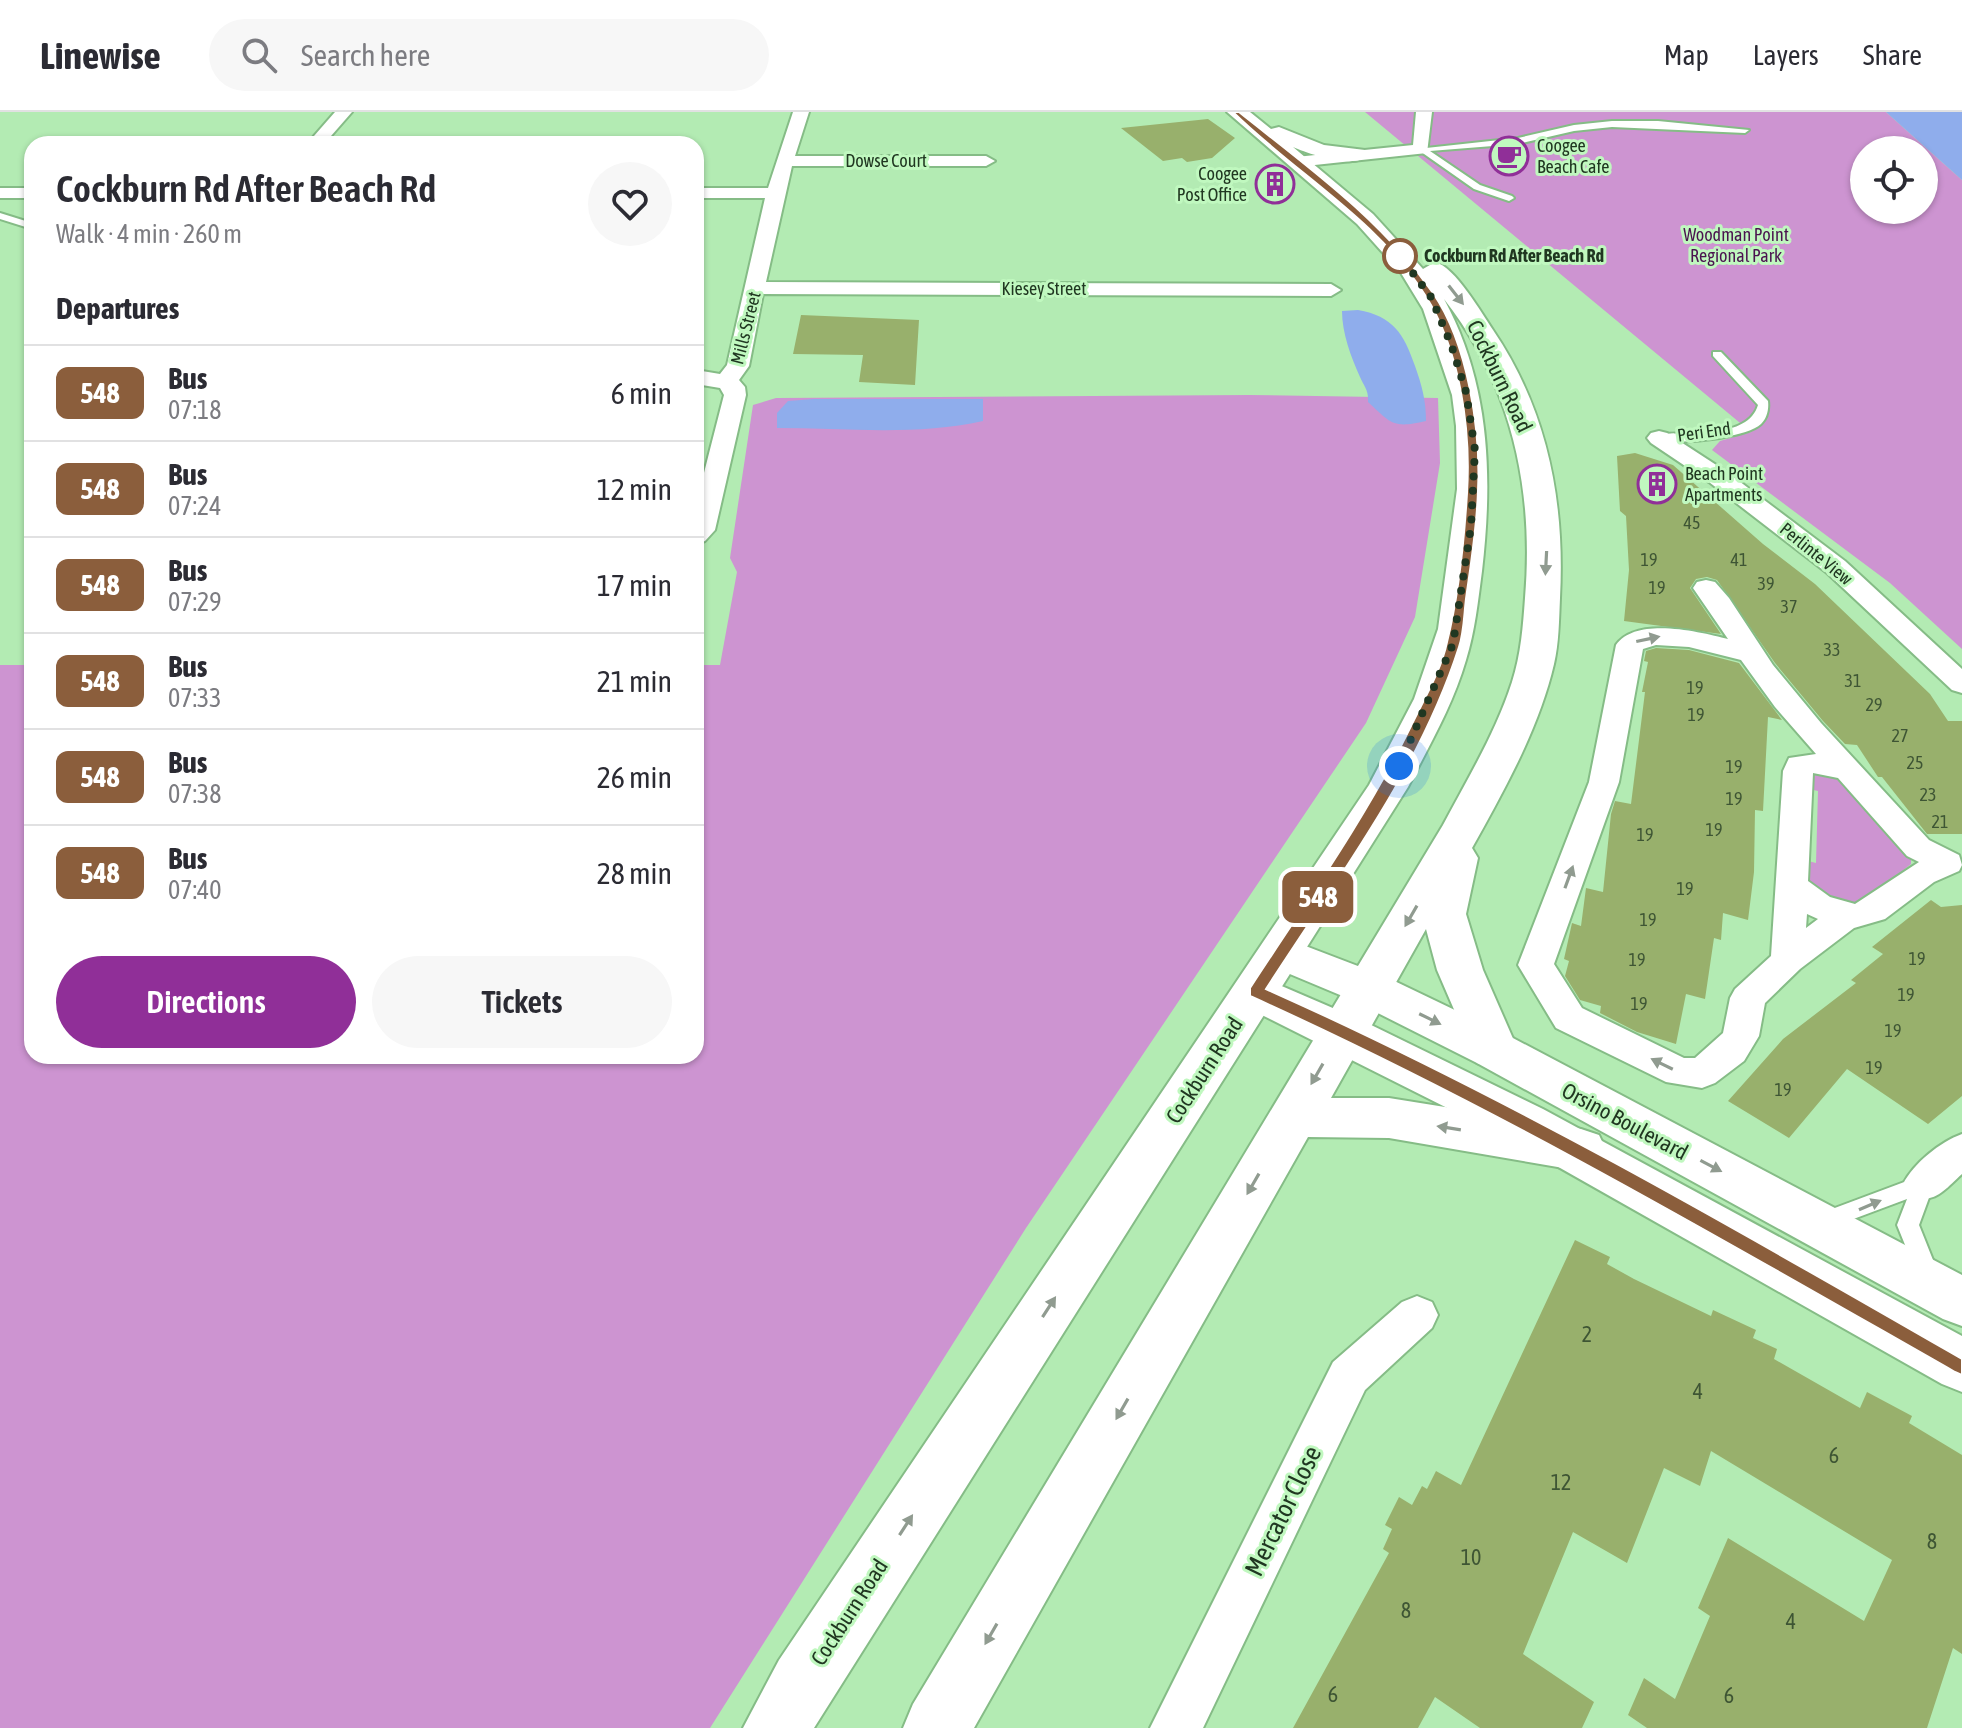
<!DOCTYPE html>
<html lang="en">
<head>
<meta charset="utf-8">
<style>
	:root { --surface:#fff; --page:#f7f7f7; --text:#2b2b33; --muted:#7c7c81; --line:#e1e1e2; --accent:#902f98 }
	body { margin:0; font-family:"Asap Condensed",sans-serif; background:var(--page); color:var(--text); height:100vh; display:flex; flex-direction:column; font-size:30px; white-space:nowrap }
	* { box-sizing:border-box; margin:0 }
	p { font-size:26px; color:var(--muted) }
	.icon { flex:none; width:44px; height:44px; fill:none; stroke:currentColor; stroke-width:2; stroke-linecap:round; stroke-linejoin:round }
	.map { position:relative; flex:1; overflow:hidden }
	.panel { position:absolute; left:24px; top:24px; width:680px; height:928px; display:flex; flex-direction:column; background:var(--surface); border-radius:24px; box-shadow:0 2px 6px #0004 }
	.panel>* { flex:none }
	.badge { padding:0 16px; border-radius:12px; font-size:28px; line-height:52px }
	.controls { position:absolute; left:1850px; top:24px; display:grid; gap:16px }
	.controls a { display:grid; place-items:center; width:88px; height:88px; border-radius:50%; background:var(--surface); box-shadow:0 2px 6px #0004; font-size:40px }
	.you { position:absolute; width:40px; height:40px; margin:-20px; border:6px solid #fff; border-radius:50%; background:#1a73e8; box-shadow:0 0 0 12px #1a73e833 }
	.map>.badge { position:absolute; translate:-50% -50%; box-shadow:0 0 0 4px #fff }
	h2 { padding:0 32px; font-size:30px; line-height:72px }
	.round { display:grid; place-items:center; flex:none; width:84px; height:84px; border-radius:42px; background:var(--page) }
	.overview { display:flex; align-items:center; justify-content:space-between; height:136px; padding:0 32px }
	h1 { font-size:38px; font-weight:600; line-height:60px }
	.button { display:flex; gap:16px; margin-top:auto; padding:16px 32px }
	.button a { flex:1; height:92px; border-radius:48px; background:var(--accent); color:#fff; font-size:32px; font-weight:600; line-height:92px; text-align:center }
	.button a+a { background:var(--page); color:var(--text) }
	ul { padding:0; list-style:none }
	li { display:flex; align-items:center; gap:24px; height:96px; padding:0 32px; border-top:2px solid var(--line) }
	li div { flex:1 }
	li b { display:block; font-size:30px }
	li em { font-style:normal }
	li .badge { min-width:88px; font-weight:700; text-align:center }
	header { display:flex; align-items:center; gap:48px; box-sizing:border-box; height:112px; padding:0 40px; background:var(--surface); border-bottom:2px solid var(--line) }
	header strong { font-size:38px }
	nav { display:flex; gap:44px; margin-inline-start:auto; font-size:28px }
	.search { width:560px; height:72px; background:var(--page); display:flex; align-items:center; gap:20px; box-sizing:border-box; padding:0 28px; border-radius:44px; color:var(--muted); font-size:30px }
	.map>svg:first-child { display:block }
	.green { fill:#cd94d1; fill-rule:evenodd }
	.water { fill:#8fadec }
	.building { fill:#98b06c }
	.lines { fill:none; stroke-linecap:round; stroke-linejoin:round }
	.lane-casing { stroke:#85bc86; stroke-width:4 }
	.street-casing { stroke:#85bc86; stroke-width:4 }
	.secondary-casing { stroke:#85bc86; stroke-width:4 }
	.primary-casing { stroke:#85bc86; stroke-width:4 }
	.lane { fill:#fff; fill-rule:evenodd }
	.street { fill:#fff; fill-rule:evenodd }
	.secondary { fill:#fff; fill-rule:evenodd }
	.primary { fill:#fff; fill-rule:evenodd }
	.oneway { fill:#909b90 }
	.line { fill:#8b5e3c; stroke:#fff; stroke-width:2 }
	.walk { stroke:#203721; stroke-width:8; stroke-dasharray:0 14.4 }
	.stop-dot { fill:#fff; stroke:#8b5e3c; stroke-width:4 }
	.labels { text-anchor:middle; stroke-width:6; stroke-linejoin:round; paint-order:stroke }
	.far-poi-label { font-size:18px; fill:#203721; stroke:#c0f8bf; text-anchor:start }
	.far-street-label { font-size:18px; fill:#203721; stroke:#c0f8bf }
	.far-park-label { font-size:18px; fill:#4a134f; stroke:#c0f8bf }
	.far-stop-label { font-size:18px; font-weight:bold; fill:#203721; stroke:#c0f8bf; text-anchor:start }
	.number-label { font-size:18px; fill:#3e5534 }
	.street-label { font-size:22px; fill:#203721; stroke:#c0f8bf }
	.near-number-label { font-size:22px; fill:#3e5534 }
	.near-street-label { font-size:26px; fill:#203721; stroke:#c0f8bf }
</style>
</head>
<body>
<header>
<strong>Linewise</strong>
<div class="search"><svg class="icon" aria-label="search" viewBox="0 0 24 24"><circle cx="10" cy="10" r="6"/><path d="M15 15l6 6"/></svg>Search here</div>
<nav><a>Map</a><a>Layers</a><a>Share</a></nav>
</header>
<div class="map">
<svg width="1962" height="1616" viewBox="0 0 1962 1616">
	<rect width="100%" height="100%" fill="#b3ebb3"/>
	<!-- green -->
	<path class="green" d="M 1365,0 L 1886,0 L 1962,68 L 1962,537 L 1890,471 L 1712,338 L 1720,329 L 1751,320 ZM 1864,38 L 1924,38 L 1924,98 L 1864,98 Z
		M 1249,283 L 1438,286 L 1440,351 L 1415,505 L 1366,611 L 1026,1116 L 710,1616 L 0,1616 L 0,553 L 32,553 L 32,944 L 696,944 L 696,553 L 720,553 L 737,460 L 730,446 L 753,293 L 776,286 Z
		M 1813,661 L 1835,662 L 1911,744 L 1911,752 L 1856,796 L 1808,780 L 1800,747 L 1816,751 L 1818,679 L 1805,676 Z"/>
	<!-- water -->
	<path class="water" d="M 1886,0 L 1962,0 L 1962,68 Z
		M 1358,198 C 1393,204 1404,222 1415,254 C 1422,274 1426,288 1426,309 C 1392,317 1391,311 1368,290 C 1369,279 1364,274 1360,265 C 1351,245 1342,221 1342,199 Z
		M 814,287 L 983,287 L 983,309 C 917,324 844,316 777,316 L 777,301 L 788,289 Z"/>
	<!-- building -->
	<path class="building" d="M 1208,7 L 1235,26 L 1212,46 L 1187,50 L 1182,46 L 1163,49 L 1121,16 Z
		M 801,203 L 919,208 L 915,273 L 859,270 L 863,243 L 793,242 Z
		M 1635,341 L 1673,353 L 1763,432 L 1815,472 L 1930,582 L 1948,609 L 1962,609 L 1962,722 L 1927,722 L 1882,665 L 1878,665 L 1857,633 L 1845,632 L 1823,609 L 1775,551 L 1717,468 L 1707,465 L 1696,467 L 1690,476 L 1721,522 L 1624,509 L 1629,458 L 1626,404 L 1620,399 L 1617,344 Z
		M 1656,536 L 1689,538 L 1739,551 L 1782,608 L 1768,605 L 1763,699 L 1755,698 L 1754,760 L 1748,808 L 1723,801 L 1721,828 L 1714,826 L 1705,887 L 1686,882 L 1676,932 L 1637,920 L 1600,901 L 1601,894 L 1580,888 L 1565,864 L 1569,849 L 1564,847 L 1572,811 L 1581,814 L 1586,776 L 1603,780 L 1611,702 L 1615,689 L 1631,692 L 1645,580 L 1642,580 L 1648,550 L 1644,549 L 1646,539 Z
		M 1931,788 L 1941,795 L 1962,793 L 1962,984 L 1928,1012 L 1847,957 L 1789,1026 L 1728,989 L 1783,927 L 1856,871 L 1851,868 L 1883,842 L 1872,835 Z
		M 1575,1128 L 1610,1145 L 1607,1152 L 1634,1167 L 1711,1204 L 1713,1198 L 1756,1218 L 1753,1226 L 1777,1237 L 1774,1247 L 1860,1296 L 1867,1280 L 1912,1304 L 1909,1311 L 1962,1343 L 1962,1542 L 1953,1536 L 1927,1616 L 1647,1616 L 1628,1603 L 1644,1566 L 1675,1587 L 1710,1504 L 1698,1496 L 1728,1426 L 1864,1509 L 1892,1448 L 1711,1339 L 1700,1374 L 1664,1356 L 1627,1451 L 1573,1420 L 1523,1542 L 1594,1590 L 1582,1616 L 1480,1616 L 1435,1585 L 1418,1616 L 1293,1616 L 1389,1441 L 1383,1437 L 1392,1417 L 1385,1413 L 1399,1385 L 1412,1393 L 1422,1374 L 1427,1377 L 1436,1359 L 1461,1373 Z"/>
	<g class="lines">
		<!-- lane casing -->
		<g class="lane-casing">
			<path id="lane" d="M 1612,9 L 1658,9 L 1749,18 L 1745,21 L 1612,15 L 1574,19 L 1518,32 L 1430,39 L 1480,73 L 1512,84 L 1514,86 L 1509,89 L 1474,77 L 1417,37 L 1518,26 L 1574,13 Z
				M 0,101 L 32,111 L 32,117 L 0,107 Z
				M 1713,240 L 1721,240 L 1768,289 C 1769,297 1767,306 1761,312 C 1745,327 1676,332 1655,329 L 1655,323 L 1659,322 C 1688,320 1748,327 1758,293 L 1713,244 Z
				M 1923,1063 L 1930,1066 L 1934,1072 L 1919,1113 L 1939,1163 L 1936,1170 L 1928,1173 L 1920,1170 L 1897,1113 L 1907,1087 L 1824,1118 L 1816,1115 L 1813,1109 L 1816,1103 Z"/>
		</g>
		<!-- street casing -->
		<g class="street-casing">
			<path id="street" d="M 335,0 L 352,0 L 324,32 L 307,32 Z
				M 793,0 L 809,0 L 795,44 L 986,44 L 995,49 L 986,54 L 792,54 L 766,170 L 1331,172 L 1341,178 L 1331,184 L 763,182 L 749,254 L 739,268 L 745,275 L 746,283 L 715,418 L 705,429 L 696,432 L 696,392 L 724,283 L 720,276 L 696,272 L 696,258 L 720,262 L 727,253 L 765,86 L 696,86 L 696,76 L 768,76 Z
				M 1416,0 L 1432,0 L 1427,41 L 1296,55 L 1287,50 L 1296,45 L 1413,33 Z
				M 0,76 L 32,76 L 32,86 L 0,86 Z
				M 1659,319 L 1667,321 L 1727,360 L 1845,449 L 1962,557 L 1962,581 L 1952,578 L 1827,461 L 1709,370 L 1651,331 L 1647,326 L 1651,321 Z
				M 1706,468 L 1715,470 L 1729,486 L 1773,553 L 1821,611 L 1929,728 L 1959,743 L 1962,753 L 1959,759 L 1934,770 L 1885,807 L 1854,816 L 1800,857 L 1765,891 L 1759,924 L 1744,949 L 1715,971 L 1702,976 L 1666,970 L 1556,916 L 1518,853 L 1589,670 L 1616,533 C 1636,504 1700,520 1728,527 L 1693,476 L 1697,470 ZM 1656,533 L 1689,535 L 1741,548 L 1775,595 L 1816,642 L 1789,646 L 1783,659 L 1771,844 L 1735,877 L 1730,886 L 1723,921 L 1695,946 L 1684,946 L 1582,896 L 1554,852 L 1619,670 L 1643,537 ZM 1813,661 L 1838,666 L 1907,744 L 1919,750 L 1855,792 L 1830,785 L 1808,769 ZM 1807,802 L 1818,807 L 1806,816 Z
				M 1962,1022 L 1962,1062 C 1944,1078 1935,1093 1909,1084 L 1903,1072 C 1914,1051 1940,1030 1962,1022 Z
				M 1417,1184 L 1432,1190 L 1438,1203 L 1432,1216 L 1365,1278 L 1203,1616 L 1150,1616 L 1333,1250 L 1402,1190 Z"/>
		</g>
		<!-- secondary casing -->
		<g class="secondary-casing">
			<path id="secondary" d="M 1282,825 L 1384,864 L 1511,925 L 1962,1163 L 1962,1214 L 1943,1207 L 1477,951 L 1352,888 L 1266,852 L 1260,841 L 1266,830 Z
				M 1256,863 L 1363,909 L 1543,997 L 1962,1224 L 1962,1280 L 1942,1272 L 1507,1026 L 1240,892 L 1233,880 L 1240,868 Z"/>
		</g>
		<!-- primary casing -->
		<g class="primary-casing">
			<path id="primary" d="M 1227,0 L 1250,0 L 1271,17 L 1279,15 L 1324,33 L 1365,38 L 1368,43 C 1355,58 1309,42 1293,35 L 1373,102 L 1423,157 L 1435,150 C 1455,155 1481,200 1493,218 C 1548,299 1565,390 1560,486 C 1559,508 1559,531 1554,552 C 1539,616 1504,679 1472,736 L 1478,746 L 1466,802 L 1483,858 L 1518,938 L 1511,951 L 1494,956 L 1477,951 L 1437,858 L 1426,817 L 1331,986 L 1389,986 L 1581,1017 L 1599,1023 L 1606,1038 L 1599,1053 L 1581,1059 L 1389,1026 L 1308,1025 L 974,1616 L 903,1616 L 913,1592 L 1443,713 C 1468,666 1496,620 1512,570 C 1521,542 1523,514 1525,486 C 1534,377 1512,274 1444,187 C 1490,272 1493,364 1482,459 C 1478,489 1475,519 1466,548 C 1453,593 1429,634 1408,675 L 814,1616 L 743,1616 L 779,1548 L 1369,673 L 1414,587 L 1438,517 L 1457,377 L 1456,314 L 1452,283 L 1423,197 L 1401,161 L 1357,112 Z"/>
		</g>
		<!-- lane -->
		<use href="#lane" class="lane"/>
		<!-- street -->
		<use href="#street" class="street"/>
		<!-- secondary -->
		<use href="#secondary" class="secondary"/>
		<!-- primary -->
		<use href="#primary" class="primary"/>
	</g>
	<!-- one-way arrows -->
	<defs><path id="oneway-solid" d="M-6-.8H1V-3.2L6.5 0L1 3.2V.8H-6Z" transform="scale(2)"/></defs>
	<g class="oneway">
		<use href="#oneway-solid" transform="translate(1456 183) rotate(52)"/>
		<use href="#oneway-solid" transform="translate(1546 451) rotate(93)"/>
		<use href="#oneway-solid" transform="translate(1648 527) rotate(-12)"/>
		<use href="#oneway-solid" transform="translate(1569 765) rotate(-70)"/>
		<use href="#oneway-solid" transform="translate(1411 804) rotate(120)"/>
		<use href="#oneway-solid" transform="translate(1430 907) rotate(26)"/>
		<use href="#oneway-solid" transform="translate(1662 952) rotate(-154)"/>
		<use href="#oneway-solid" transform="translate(1317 962) rotate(120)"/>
		<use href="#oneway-solid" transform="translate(1449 1016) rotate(-171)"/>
		<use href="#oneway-solid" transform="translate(1711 1054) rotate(28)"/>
		<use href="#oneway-solid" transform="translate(1253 1072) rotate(120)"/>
		<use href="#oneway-solid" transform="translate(1870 1093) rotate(-23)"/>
		<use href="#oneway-solid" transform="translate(1049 1195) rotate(-57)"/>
		<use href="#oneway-solid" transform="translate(1122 1297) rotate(120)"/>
		<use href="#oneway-solid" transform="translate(906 1413) rotate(-57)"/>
		<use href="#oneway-solid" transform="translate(991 1522) rotate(120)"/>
	</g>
	<!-- line -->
	<path class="line" d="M 1233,0 L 1239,0 C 1308,55 1381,107 1433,181 C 1468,232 1481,318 1478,379 C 1477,415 1471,451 1466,487 C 1464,503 1464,520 1459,535 C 1419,660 1336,768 1266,877 C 1508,985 1738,1118 1962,1247 L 1962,1263 L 1955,1260 C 1723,1128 1494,994 1250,884 L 1250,876 C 1306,790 1366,706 1411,614 C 1424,587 1441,559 1447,530 C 1459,482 1464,430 1467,381 C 1471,317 1460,238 1425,183 C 1376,106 1296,62 1233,0 Z"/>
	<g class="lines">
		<!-- walk -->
		<path class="walk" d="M 1399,654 L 1453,532 L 1471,414 L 1475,338 L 1466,280 L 1451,232 L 1431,185 L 1400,144"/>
	</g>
	<!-- icons -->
	<defs>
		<g id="cafe-ring" transform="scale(2)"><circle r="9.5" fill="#c0f8bf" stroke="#902f98" stroke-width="1.5"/><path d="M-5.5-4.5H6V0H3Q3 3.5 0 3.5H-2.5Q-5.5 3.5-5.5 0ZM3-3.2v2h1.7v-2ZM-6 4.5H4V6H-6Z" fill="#902f98"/></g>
		<g id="building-ring" transform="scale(2)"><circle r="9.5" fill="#c0f8bf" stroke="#902f98" stroke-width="1.5"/><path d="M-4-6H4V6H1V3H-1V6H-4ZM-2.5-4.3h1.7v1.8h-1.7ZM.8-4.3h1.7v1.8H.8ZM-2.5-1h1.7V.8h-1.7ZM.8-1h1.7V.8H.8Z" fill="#902f98"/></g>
	</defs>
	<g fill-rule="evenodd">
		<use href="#cafe-ring" x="1509" y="44"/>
		<use href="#building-ring" x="1275" y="72"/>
		<use href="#building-ring" x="1657" y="372"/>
	</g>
	<!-- markers -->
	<circle class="stop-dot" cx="1400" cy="144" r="16"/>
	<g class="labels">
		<!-- far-poi labels -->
		<g class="far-poi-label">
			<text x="1537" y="40">Coogee<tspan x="1537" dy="21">Beach Cafe</tspan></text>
			<text x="1247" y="68" text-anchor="end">Coogee<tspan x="1247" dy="21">Post Office</tspan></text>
			<text x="1685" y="368">Beach Point<tspan x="1685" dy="21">Apartments</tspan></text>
		</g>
		<!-- far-street labels -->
		<g class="far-street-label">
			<text x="886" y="55">Dowse Court</text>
			<text x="1044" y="183">Kiesey Street</text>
			<text transform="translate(746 216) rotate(-76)" y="6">Mills Street</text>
			<text transform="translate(1704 320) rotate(-8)" y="6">Peri End</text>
			<text transform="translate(1816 442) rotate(39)" y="6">Perlinte View</text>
		</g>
		<!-- far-park labels -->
		<g class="far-park-label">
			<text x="1736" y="129">Woodman Point<tspan x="1736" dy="21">Regional Park</tspan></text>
		</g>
		<!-- far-stop labels -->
		<g class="far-stop-label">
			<text x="1424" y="150">Cockburn Rd After Beach Rd</text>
		</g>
		<!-- number labels -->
		<g class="number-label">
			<text x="1692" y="417">45</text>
			<text x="1649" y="454">19</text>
			<text x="1739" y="454">41</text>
			<text x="1766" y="478">39</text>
			<text x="1657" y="482">19</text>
			<text x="1789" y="501">37</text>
			<text x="1832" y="544">33</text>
			<text x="1853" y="575">31</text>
			<text x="1695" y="582">19</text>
			<text x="1874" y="599">29</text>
			<text x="1696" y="609">19</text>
			<text x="1900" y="630">27</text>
			<text x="1915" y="657">25</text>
			<text x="1734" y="661">19</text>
			<text x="1928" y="689">23</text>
			<text x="1734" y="693">19</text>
			<text x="1940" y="716">21</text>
			<text x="1714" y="724">19</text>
			<text x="1645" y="729">19</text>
			<text x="1685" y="783">19</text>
			<text x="1648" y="814">19</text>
			<text x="1917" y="853">19</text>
			<text x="1637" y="854">19</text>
			<text x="1906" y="889">19</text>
			<text x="1639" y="898">19</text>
			<text x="1893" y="925">19</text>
			<text x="1874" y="962">19</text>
			<text x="1783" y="984">19</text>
		</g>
		<!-- street labels -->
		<g class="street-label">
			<text transform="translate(1500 264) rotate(64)" y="8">Cockburn Road</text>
			<text transform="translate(1204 958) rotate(-57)" y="8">Cockburn Road</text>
			<text transform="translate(1625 1009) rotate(28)" y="8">Orsino Boulevard</text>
			<text transform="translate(849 1500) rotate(-57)" y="8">Cockburn Road</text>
		</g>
		<!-- near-number labels -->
		<g class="near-number-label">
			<text x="1587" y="1230">2</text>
			<text x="1698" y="1287">4</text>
			<text x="1834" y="1351">6</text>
			<text x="1561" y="1378">12</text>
			<text x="1932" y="1437">8</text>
			<text x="1471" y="1453">10</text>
			<text x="1406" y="1506">8</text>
			<text x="1791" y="1517">4</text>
			<text x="1333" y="1590">6</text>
			<text x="1729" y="1591">6</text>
		</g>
		<!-- near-street labels -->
		<g class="near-street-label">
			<text transform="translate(1283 1399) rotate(-64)" y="9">Mercator Close</text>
		</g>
	</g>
</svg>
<div class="controls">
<a><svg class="icon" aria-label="locate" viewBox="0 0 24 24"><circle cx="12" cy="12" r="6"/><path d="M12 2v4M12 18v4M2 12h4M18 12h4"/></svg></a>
</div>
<div class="you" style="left:1399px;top:654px"></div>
<b class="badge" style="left:1318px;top:785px;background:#8b5e3c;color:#fff">548</b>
<section class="panel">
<div class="overview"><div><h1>Cockburn Rd After Beach Rd</h1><p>Walk · 4 min · 260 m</p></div><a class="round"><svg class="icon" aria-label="heart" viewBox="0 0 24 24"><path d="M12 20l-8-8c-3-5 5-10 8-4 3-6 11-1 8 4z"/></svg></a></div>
<h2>Departures</h2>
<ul>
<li><span class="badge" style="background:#8b5e3c;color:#fff">548</span><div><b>Bus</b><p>07:18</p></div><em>6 min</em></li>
<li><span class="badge" style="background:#8b5e3c;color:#fff">548</span><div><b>Bus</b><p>07:24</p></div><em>12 min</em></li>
<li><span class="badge" style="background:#8b5e3c;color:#fff">548</span><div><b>Bus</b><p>07:29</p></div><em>17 min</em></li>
<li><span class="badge" style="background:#8b5e3c;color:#fff">548</span><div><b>Bus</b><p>07:33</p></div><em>21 min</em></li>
<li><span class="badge" style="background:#8b5e3c;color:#fff">548</span><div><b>Bus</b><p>07:38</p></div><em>26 min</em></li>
<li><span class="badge" style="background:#8b5e3c;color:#fff">548</span><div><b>Bus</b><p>07:40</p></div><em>28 min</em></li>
</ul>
<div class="button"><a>Directions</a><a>Tickets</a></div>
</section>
</div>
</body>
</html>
